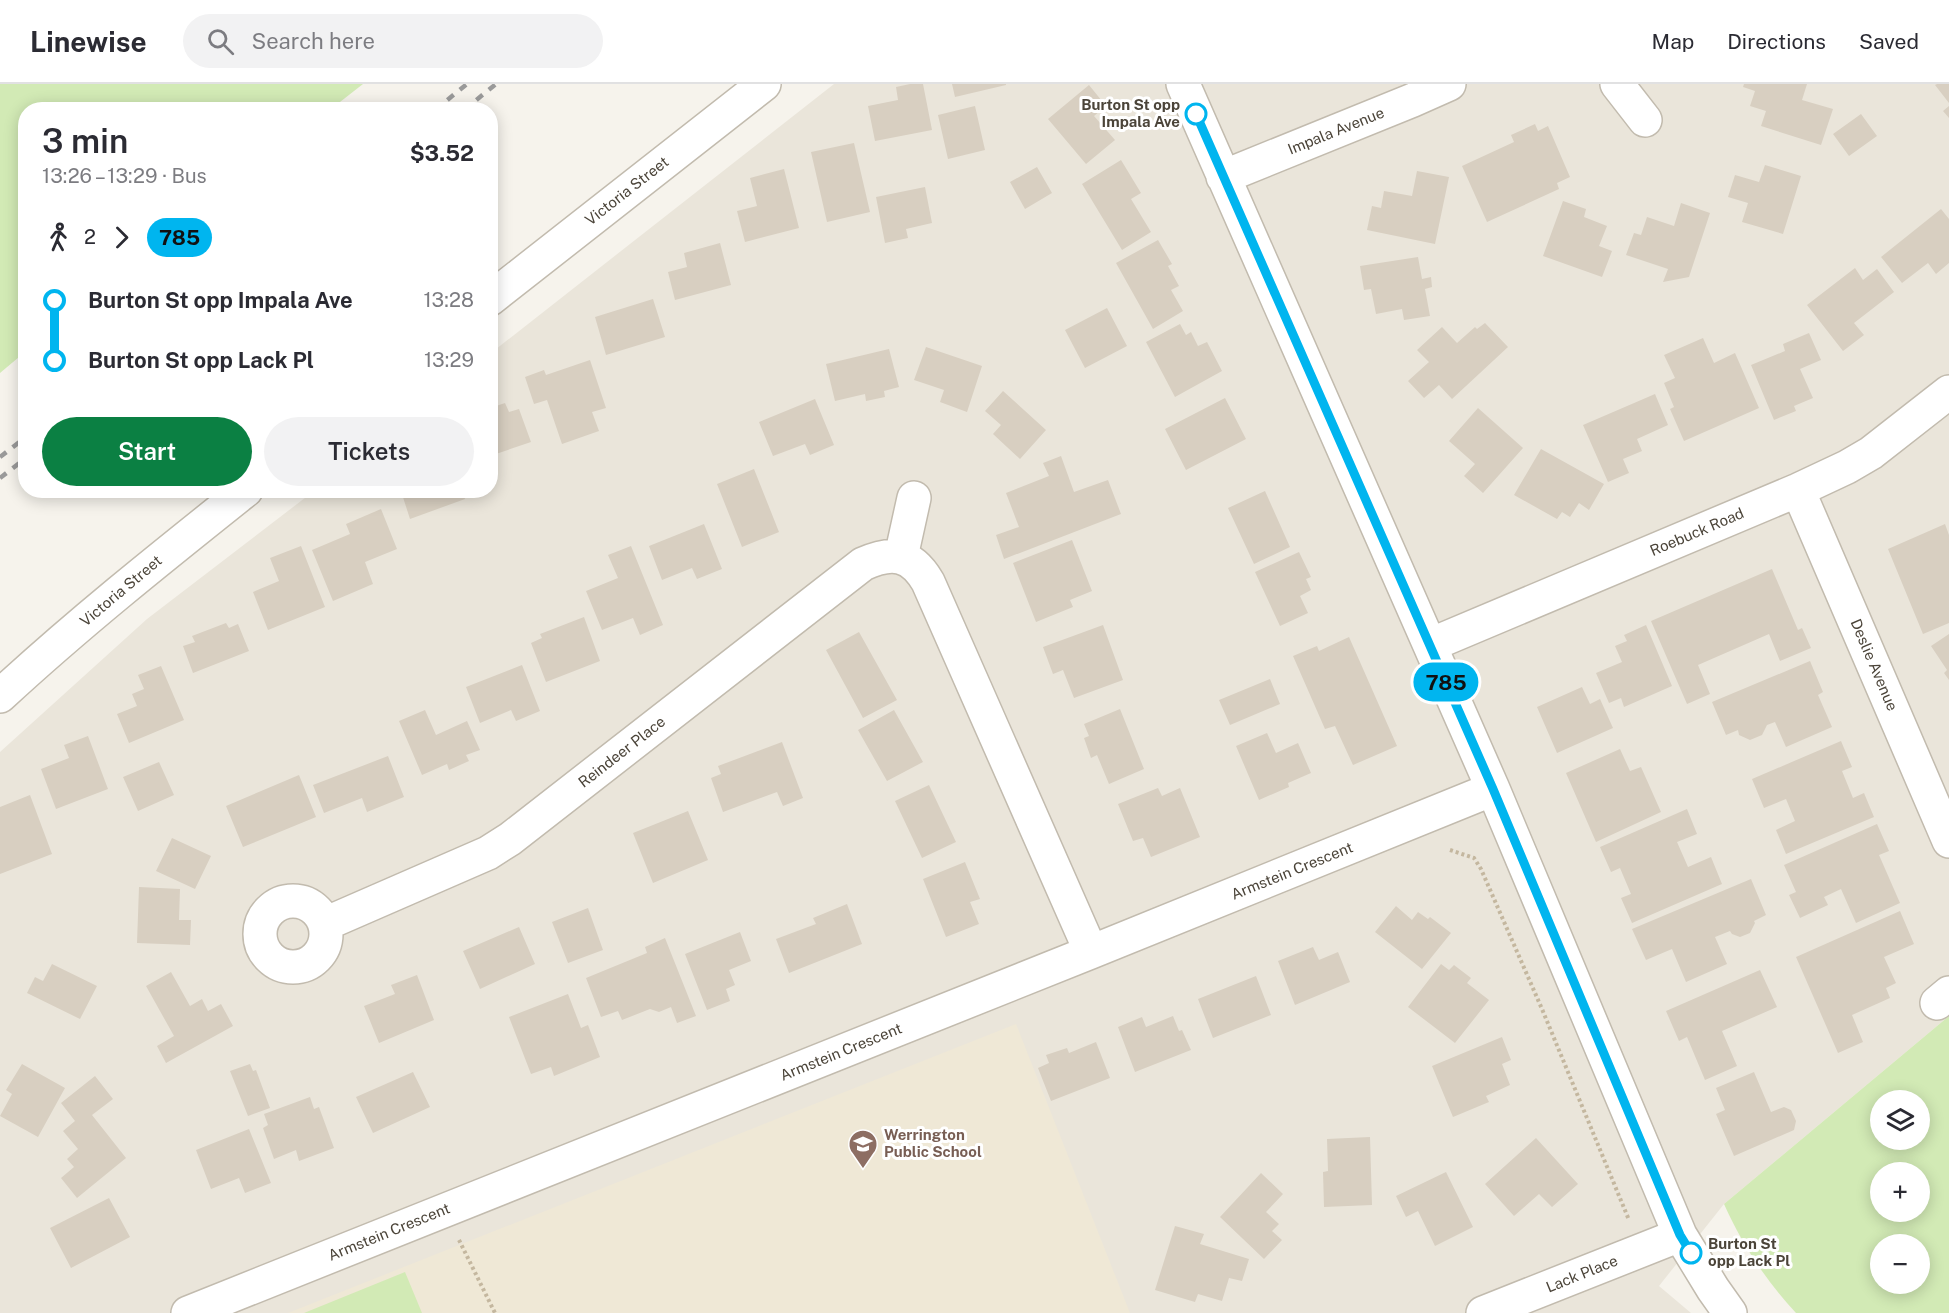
<!DOCTYPE html>
<html lang="en">
<head>
<meta charset="utf-8">
<style>
	:root { --surface:#fff; --page:#f2f2f3; --text:#2b2b33; --muted:#7c7c81; --line:#e1e1e2; --accent:#0b8043 }
	body { margin:0; font-family:"Public Sans",sans-serif; background:var(--page); color:var(--text); height:100vh; display:flex; flex-direction:column; font-size:22px; white-space:nowrap }
	* { box-sizing:border-box; margin:0 }
	p { font-size:20px; color:var(--muted) }
	.icon { flex:none; width:33px; height:33px; fill:none; stroke:currentColor; stroke-width:2; stroke-linecap:round; stroke-linejoin:round }
	.map { position:relative; flex:1; overflow:hidden }
	.panel { position:absolute; left:18px; top:18px; width:480px; height:396px; display:flex; flex-direction:column; background:var(--surface); border-radius:24px; box-shadow:0 3px 15px #0003 }
	.panel>* { flex:none }
	.badge { padding:0 12px; border-radius:20px; font-size:21px; line-height:39px }
	.fabs { position:absolute; left:1870px; top:1006px; display:grid; gap:12px }
	.fabs a { display:grid; place-items:center; width:60px; height:60px; border-radius:50%; background:var(--surface); box-shadow:0 3px 15px #0003; font-size:30px }
	.map>.badge { position:absolute; translate:-50% -50%; box-shadow:0 0 0 3px #fff }
	.legs { display:flex; align-items:center; gap:9px; height:66px; padding:0 24px; font-size:20px }
	.legs p { margin-inline-start:auto }
	.overview { display:flex; align-items:center; justify-content:space-between; height:102px; padding:0 24px }
	h1 { font-size:33px; font-weight:600; line-height:45px }
	.action { display:flex; gap:12px; margin-top:auto; padding:12px 24px }
	.action a { flex:1; height:69px; border-radius:36px; background:var(--accent); color:#fff; font-size:24px; font-weight:600; line-height:69px; text-align:center }
	.action a+a { background:var(--page); color:var(--text) }
	ul { padding:0 24px; list-style:none }
	li { display:flex; align-items:center; gap:21px; height:60px; font-size:22px }
	li i { display:grid; place-items:center; width:9px; height:100%; margin:0 8px; background:currentColor }
	li i::after { content:''; width:15px; height:15px; margin:-8px; border:4px solid; border-radius:50%; background:var(--surface) }
	li p { margin-inline-start:auto }
	li:first-child i { background:linear-gradient(#0000 50%,currentColor 0) }
	li:last-child i { background:linear-gradient(currentColor 50%,#0000 0) }
	header { display:flex; align-items:center; gap:36px; box-sizing:border-box; height:84px; padding:0 30px; background:var(--surface); border-bottom:2px solid var(--line) }
	header strong { font-size:28px }
	nav { display:flex; gap:33px; margin-inline-start:auto; font-size:21px }
	.search { width:420px; height:54px; background:var(--page); display:flex; align-items:center; gap:15px; box-sizing:border-box; padding:0 21px; border-radius:33px; color:var(--muted); font-size:22px }
	.map>svg:first-child { display:block }
	.residential { fill:#eae5da }
	.education { fill:#efe8d6 }
	.green { fill:#d2eab5; fill-rule:evenodd }
	.building { fill:#d8cfc1 }
	.lines { fill:none; stroke-linecap:round; stroke-linejoin:round }
	.minor-casing { stroke:#c2bbae; stroke-width:36 }
	.path { stroke:#c4b79f; stroke-width:4; stroke-dasharray:3 3; stroke-linecap:butt }
	.minor { stroke:#fff; stroke-width:33 }
	.rail { stroke:#9a9a9a; stroke-width:4.5; stroke-dasharray:8 8; stroke-linecap:butt }
	.line-1-casing { stroke:#fff; stroke-width:14 }
	.line-1 { stroke:#00b5ef; stroke-width:9 }
	.stop-1-dot { fill:#fff; stroke:#00b5ef; stroke-width:3 }
	.labels { text-anchor:middle; stroke-width:6; stroke-linejoin:round; paint-order:stroke }
	.stop-label { font-size:15px; font-weight:bold; fill:#4b4439; stroke:#fff; text-anchor:end }
	.street-label { font-size:15px; fill:#4b4439; stroke:#fff }
	.education-label { font-size:15px; font-weight:bold; fill:#785e54; stroke:#fff; text-anchor:start }
</style>
</head>
<body>
<header>
<strong>Linewise</strong>
<div class="search"><svg class="icon" aria-label="search" viewBox="0 0 24 24"><circle cx="10" cy="10" r="6"/><path d="M15 15l6 6"/></svg>Search here</div>
<nav><a>Map</a><a>Directions</a><a>Saved</a></nav>
</header>
<div class="map">
<svg width="1949" height="1229" viewBox="0 0 1949 1229">
	<rect width="100%" height="100%" fill="#f6f3ec"/>
	<!-- residential -->
	<path class="residential" d="M 834,0 L 1949,0 L 1949,932 L 1724,1120 L 1659,1202 L 1691,1229 L 0,1229 L 0,668 L 147,535 L 314,407 L 490,406 L 491,269 Z"/>
	<!-- education -->
	<path class="education" d="M 1016,940 L 1130,1229 L 288,1229 Z"/>
	<!-- green -->
	<path class="green" d="M 0,0 L 363,0 L 331,25 L 26,26 L 25,268 L 0,289 Z
		M 1949,932 L 1949,1229 L 1796,1229 C 1766,1197 1742,1160 1724,1120 ZM 1881,1017 L 1920,1017 L 1920,1056 L 1881,1056 ZM 1881,1089 L 1920,1089 L 1920,1128 L 1881,1128 ZM 1881,1161 L 1920,1161 L 1920,1200 L 1881,1200 Z
		M 405,1188 L 422,1229 L 304,1229 Z"/>
	<!-- building -->
	<path class="building" d="M 910,0 L 923,0 L 932,46 L 875,57 L 868,22 L 898,16 L 896,3 Z
		M 952,0 L 1006,0 L 1006,1 L 955,13 Z
		M 1744,0 L 1807,0 L 1802,16 L 1833,25 L 1821,61 L 1761,42 L 1766,27 L 1750,22 L 1755,7 L 1743,3 Z
		M 1937,0 L 1949,0 L 1949,19 L 1935,1 Z
		M 1089,1 L 1106,22 L 1094,32 L 1115,56 L 1086,80 L 1048,35 Z
		M 975,22 L 985,66 L 948,75 L 938,31 Z
		M 1949,22 L 1949,34 L 1943,27 Z
		M 1861,30 L 1877,52 L 1849,72 L 1833,50 Z
		M 1535,40 L 1538,47 L 1548,42 L 1570,93 L 1557,99 L 1559,105 L 1487,138 L 1462,82 L 1514,58 L 1511,51 Z
		M 854,59 L 870,128 L 827,138 L 811,68 Z
		M 1121,76 L 1141,109 L 1131,115 L 1151,148 L 1122,166 L 1082,100 Z
		M 1765,81 L 1801,92 L 1783,150 L 1742,138 L 1748,119 L 1728,113 L 1735,91 L 1759,98 Z
		M 1037,83 L 1052,109 L 1025,125 L 1010,98 Z
		M 784,85 L 799,144 L 745,158 L 737,127 L 757,122 L 750,94 Z
		M 1417,87 L 1449,93 L 1435,160 L 1367,146 L 1372,122 L 1381,124 L 1384,107 L 1412,112 Z
		M 925,103 L 932,139 L 906,145 L 908,154 L 885,159 L 876,113 Z
		M 1563,117 L 1586,125 L 1584,133 L 1607,142 L 1599,162 L 1612,167 L 1602,193 L 1543,172 Z
		M 1681,119 L 1710,129 L 1689,193 L 1663,198 L 1668,185 L 1626,171 L 1634,149 L 1641,151 L 1647,133 L 1674,142 Z
		M 1941,125 L 1949,135 L 1949,179 L 1936,190 L 1928,179 L 1902,199 L 1881,173 Z
		M 1158,156 L 1172,180 L 1168,182 L 1179,202 L 1171,206 L 1183,227 L 1153,245 L 1116,179 Z
		M 720,159 L 731,201 L 675,216 L 668,188 L 687,183 L 684,169 Z
		M 1418,173 L 1422,195 L 1431,193 L 1432,203 L 1425,205 L 1430,232 L 1404,236 L 1402,225 L 1376,230 L 1371,205 L 1364,206 L 1360,182 Z
		M 1855,184 L 1863,196 L 1877,185 L 1894,208 L 1854,239 L 1864,251 L 1843,267 L 1807,221 Z
		M 653,215 L 665,253 L 606,271 L 595,233 Z
		M 1107,224 L 1127,262 L 1085,284 L 1065,246 Z
		M 1485,239 L 1508,263 L 1452,315 L 1439,301 L 1424,314 L 1408,297 L 1429,278 L 1417,266 L 1442,243 L 1457,259 L 1475,243 L 1477,245 Z
		M 1180,240 L 1186,251 L 1191,248 L 1198,262 L 1207,258 L 1222,287 L 1175,313 L 1146,258 Z
		M 1809,249 L 1821,276 L 1800,285 L 1813,314 L 1794,322 L 1796,327 L 1774,336 L 1751,281 L 1785,267 L 1783,260 Z
		M 1703,254 L 1714,279 L 1735,269 L 1759,324 L 1684,357 L 1670,325 L 1674,323 L 1664,299 L 1675,294 L 1664,271 Z
		M 926,263 L 982,282 L 967,328 L 940,318 L 944,306 L 914,296 Z
		M 889,265 L 899,303 L 884,307 L 885,313 L 866,317 L 865,310 L 835,317 L 826,280 Z
		M 590,276 L 606,324 L 592,328 L 599,347 L 562,360 L 547,316 L 534,320 L 525,293 L 544,286 L 546,291 Z
		M 1003,307 L 1046,346 L 1020,375 L 993,350 L 1001,341 L 985,327 Z
		M 1655,310 L 1668,341 L 1637,355 L 1642,367 L 1623,375 L 1629,389 L 1608,398 L 1583,341 Z
		M 1225,314 L 1246,355 L 1186,386 L 1165,345 Z
		M 815,315 L 834,361 L 810,371 L 805,360 L 773,372 L 759,338 Z
		M 505,319 L 509,328 L 519,325 L 531,358 L 490,372 L 490,324 Z
		M 1478,324 L 1523,364 L 1483,409 L 1464,392 L 1475,380 L 1449,357 Z
		M 1541,365 L 1604,400 L 1589,426 L 1579,419 L 1570,433 L 1562,428 L 1557,435 L 1514,411 Z
		M 1061,372 L 1074,408 L 1108,396 L 1121,430 L 1004,475 L 996,451 L 1019,443 L 1006,409 L 1049,392 L 1043,379 Z
		M 754,385 L 779,448 L 742,463 L 717,400 Z
		M 403,406 L 462,406 L 465,415 L 410,435 L 401,407 Z
		M 1265,407 L 1290,463 L 1254,480 L 1228,424 Z
		M 381,425 L 397,465 L 365,478 L 373,500 L 333,517 L 312,466 L 350,450 L 346,440 Z
		M 704,440 L 722,485 L 697,495 L 692,484 L 662,496 L 649,462 Z
		M 1945,440 L 1949,451 L 1949,539 L 1923,550 L 1888,465 Z
		M 1072,456 L 1092,507 L 1070,516 L 1073,523 L 1036,538 L 1013,479 Z
		M 301,462 L 325,523 L 268,546 L 253,508 L 279,497 L 270,474 Z
		M 631,462 L 663,541 L 640,551 L 633,534 L 602,546 L 586,507 L 618,494 L 608,471 Z
		M 1299,468 L 1311,493 L 1306,495 L 1311,506 L 1300,512 L 1308,529 L 1280,542 L 1255,488 Z
		M 1772,485 L 1798,546 L 1802,544 L 1811,564 L 1780,577 L 1769,550 L 1698,581 L 1710,610 L 1687,620 L 1651,537 Z
		M 584,533 L 600,577 L 546,598 L 531,559 L 542,554 L 540,550 Z
		M 226,539 L 229,544 L 238,540 L 249,567 L 193,589 L 183,562 L 195,558 L 192,552 Z
		M 1103,541 L 1123,596 L 1074,614 L 1063,586 L 1053,590 L 1043,563 Z
		M 1646,541 L 1672,602 L 1624,623 L 1621,614 L 1609,619 L 1596,589 L 1622,578 L 1615,562 L 1627,557 L 1624,551 Z
		M 859,548 L 897,616 L 863,634 L 826,566 Z
		M 1949,550 L 1949,596 L 1944,589 L 1947,586 L 1931,562 Z
		M 1349,553 L 1397,662 L 1353,681 L 1335,642 L 1325,645 L 1293,572 L 1317,562 L 1319,567 Z
		M 1810,577 L 1823,608 L 1818,611 L 1832,643 L 1786,663 L 1775,638 L 1767,641 L 1762,651 L 1750,656 L 1739,651 L 1738,646 L 1726,651 L 1712,618 Z
		M 522,581 L 540,627 L 516,637 L 511,626 L 480,639 L 466,603 Z
		M 161,582 L 184,636 L 129,659 L 117,630 L 137,622 L 132,610 L 144,605 L 138,591 Z
		M 1270,595 L 1280,620 L 1230,641 L 1219,616 Z
		M 1582,603 L 1590,620 L 1600,615 L 1613,644 L 1557,669 L 1537,623 Z
		M 1120,625 L 1144,685 L 1109,700 L 1097,671 L 1091,674 L 1084,654 L 1089,652 L 1084,640 Z
		M 425,626 L 436,651 L 467,637 L 480,666 L 466,671 L 469,677 L 449,686 L 447,680 L 422,691 L 399,637 Z
		M 894,626 L 923,678 L 887,697 L 858,646 Z
		M 1267,649 L 1276,669 L 1298,659 L 1311,689 L 1288,699 L 1289,703 L 1259,716 L 1236,662 Z
		M 88,652 L 108,705 L 56,725 L 41,685 L 69,674 L 64,661 Z
		M 1841,657 L 1852,683 L 1842,687 L 1853,714 L 1864,709 L 1874,733 L 1786,770 L 1776,746 L 1795,737 L 1786,715 L 1764,724 L 1752,695 Z
		M 782,658 L 803,714 L 783,722 L 777,708 L 723,728 L 711,694 L 721,690 L 718,682 Z
		M 1620,665 L 1630,687 L 1641,683 L 1661,728 L 1596,758 L 1566,689 Z
		M 388,672 L 404,713 L 367,728 L 362,714 L 324,729 L 313,701 Z
		M 159,678 L 174,711 L 138,727 L 123,693 Z
		M 299,691 L 316,733 L 243,763 L 226,722 Z
		M 929,701 L 956,758 L 922,774 L 895,717 Z
		M 1158,704 L 1162,712 L 1180,704 L 1200,753 L 1151,773 L 1143,754 L 1133,757 L 1118,720 Z
		M 30,711 L 52,770 L 0,790 L 0,723 Z
		M 1687,725 L 1697,750 L 1677,758 L 1688,783 L 1711,773 L 1722,800 L 1632,839 L 1621,814 L 1631,810 L 1620,784 L 1611,788 L 1600,763 Z
		M 688,727 L 708,776 L 653,799 L 633,749 Z
		M 1877,740 L 1889,767 L 1879,771 L 1900,819 L 1856,839 L 1841,805 L 1824,813 L 1828,821 L 1800,834 L 1789,811 L 1796,808 L 1784,781 Z
		M 172,754 L 211,772 L 195,805 L 156,787 Z
		M 965,778 L 980,815 L 970,818 L 979,840 L 946,853 L 923,795 Z
		M 1751,795 L 1766,831 L 1754,837 L 1755,839 L 1750,849 L 1740,853 L 1732,850 L 1730,847 L 1715,853 L 1727,880 L 1686,898 L 1672,865 L 1646,876 L 1632,845 Z
		M 139,803 L 180,805 L 179,836 L 191,836 L 190,861 L 137,859 Z
		M 847,820 L 862,860 L 789,889 L 776,855 L 816,840 L 813,834 Z
		M 1396,822 L 1412,836 L 1418,828 L 1428,835 L 1430,833 L 1451,849 L 1422,885 L 1375,848 Z
		M 588,824 L 603,866 L 568,879 L 552,838 Z
		M 1900,827 L 1914,860 L 1884,873 L 1896,899 L 1886,904 L 1890,914 L 1852,931 L 1863,958 L 1838,969 L 1796,873 Z
		M 519,843 L 535,880 L 480,905 L 463,867 Z
		M 740,848 L 751,877 L 729,886 L 735,901 L 726,905 L 730,917 L 707,926 L 685,870 Z
		M 665,854 L 696,932 L 677,939 L 671,923 L 659,928 L 650,925 L 622,936 L 618,927 L 601,933 L 586,894 L 647,869 L 645,863 Z
		M 1313,863 L 1319,876 L 1338,868 L 1350,898 L 1295,921 L 1278,877 Z
		M 52,880 L 97,902 L 80,935 L 27,909 L 35,893 L 43,897 Z
		M 1441,880 L 1449,886 L 1454,881 L 1471,894 L 1467,899 L 1489,916 L 1455,959 L 1408,923 Z
		M 1760,886 L 1777,923 L 1722,947 L 1737,982 L 1705,996 L 1687,953 L 1679,957 L 1666,927 Z
		M 171,888 L 190,922 L 202,915 L 208,927 L 221,920 L 233,942 L 166,979 L 157,962 L 174,952 L 146,902 Z
		M 417,891 L 434,936 L 379,959 L 364,922 L 395,910 L 391,901 Z
		M 1256,892 L 1271,931 L 1213,954 L 1198,915 Z
		M 568,910 L 581,944 L 588,941 L 600,973 L 554,992 L 551,983 L 531,990 L 509,933 Z
		M 1173,932 L 1179,947 L 1182,946 L 1191,966 L 1135,988 L 1118,943 L 1142,933 L 1146,943 Z
		M 1502,953 L 1511,976 L 1502,980 L 1510,1001 L 1486,1012 L 1489,1018 L 1453,1033 L 1432,982 Z
		M 1096,958 L 1110,994 L 1051,1017 L 1038,984 L 1049,979 L 1046,971 L 1067,964 L 1069,969 Z
		M 22,980 L 65,1004 L 38,1053 L 0,1032 L 12,1010 L 6,1006 Z
		M 250,980 L 253,987 L 256,986 L 270,1024 L 248,1032 L 230,987 Z
		M 413,988 L 430,1023 L 373,1049 L 356,1013 Z
		M 1754,988 L 1771,1028 L 1784,1023 L 1791,1026 L 1796,1037 L 1794,1046 L 1734,1072 L 1716,1030 L 1725,1026 L 1716,1004 Z
		M 95,992 L 113,1015 L 92,1031 L 126,1074 L 77,1114 L 61,1094 L 74,1083 L 67,1075 L 78,1065 L 63,1047 L 75,1037 L 61,1019 Z
		M 310,1013 L 314,1025 L 319,1023 L 334,1064 L 299,1077 L 296,1066 L 274,1075 L 263,1044 L 268,1041 L 264,1030 Z
		M 249,1045 L 271,1099 L 245,1109 L 239,1094 L 211,1105 L 196,1066 Z
		M 1370,1053 L 1372,1121 L 1324,1123 L 1323,1088 L 1328,1087 L 1327,1055 Z
		M 1536,1054 L 1578,1100 L 1552,1123 L 1539,1110 L 1514,1132 L 1485,1100 Z
		M 1446,1088 L 1473,1143 L 1435,1162 L 1418,1127 L 1406,1133 L 1396,1112 Z
		M 1261,1089 L 1283,1110 L 1266,1128 L 1279,1140 L 1272,1147 L 1282,1156 L 1264,1175 L 1220,1133 Z
		M 109,1114 L 130,1153 L 71,1184 L 50,1144 Z
		M 1175,1142 L 1204,1150 L 1200,1160 L 1249,1175 L 1242,1197 L 1229,1194 L 1222,1217 L 1198,1210 L 1195,1218 L 1155,1206 Z"/>
	<g class="lines">
		<!-- minor casing -->
		<g class="minor-casing">
			<path id="minor" d="M 1183,0 L 1493,705 L 1680,1151 L 1713,1205 L 1730,1229
				M 1617,0 L 1645,36
				M 1223,93 L 1413,16 L 1449,0
				M 490,215 L 764,0
				M 1798,406 L 1949,757
				M 901,473 L 914,414
				M 1430,561 L 1798,406 L 1847,383 L 1871,369 L 1949,308
				M 0,612 C 79,539 162,473 246,406
				M260 850a33 33 0 1 1 66 0a33 33 0 1 1-66 0Z
				M 325,840 L 488,769 L 510,755 L 863,480 C 892,467 911,469 928,498 L 1091,868
				M 1937,919 L 1949,909
				M 188,1229 L 1091,868 L 1493,705
				M 1483,1229 L 1680,1151"/>
		</g>
		<!-- path -->
		<path class="path" d="M 1450,766 L 1474,774 L 1481,785 L 1542,925 L 1629,1136
			M 459,1156 L 495,1229"/>
		<!-- minor -->
		<use href="#minor" class="minor"/>
		<!-- rail -->
		<path class="rail" d="M 435,26 L 467,0
			M 464,26 L 496,0
			M 0,373 L 26,353
			M 0,394 L 26,374"/>
	</g>
	<g class="lines">
		<!-- line-1 casing -->
		<g class="line-1-casing">
			<path id="line-1" d="M 1196,30 L 1493,705 L 1680,1151 L 1691,1169"/>
		</g>
		<!-- line-1 -->
		<use href="#line-1" class="line-1"/>
	</g>
	<!-- icons -->
	<defs>
		<g id="school-pin" transform="scale(1.5)"><path d="M0 17L-7.5 6A9.5 9.5 0 1 1 7.5 6Z" fill="#8d6e63" stroke="#fff"/><path d="M0-5L7-2L0 1L-7-2ZM-4 1L0 2.5L4 1V4Q0 6-4 4Z" fill="#fff"/></g>
	</defs>
	<g fill-rule="evenodd">
		<use href="#school-pin" x="863" y="1060"/>
	</g>
	<!-- markers -->
	<g class="stop-1-dot">
		<circle cx="1196" cy="30" r="10"/>
		<circle cx="1691" cy="1169" r="10"/>
	</g>
	<g class="labels">
		<!-- stop labels -->
		<g class="stop-label">
			<text x="1180" y="26">Burton St opp<tspan x="1180" dy="17">Impala Ave</tspan></text>
			<text x="1708" y="1165" text-anchor="start">Burton St<tspan x="1708" dy="17">opp Lack Pl</tspan></text>
		</g>
		<!-- street labels -->
		<g class="street-label">
			<text transform="translate(1336 47) rotate(-22)" y="5">Impala Avenue</text>
			<text transform="translate(627 107) rotate(-38)" y="5">Victoria Street</text>
			<text transform="translate(1697 448) rotate(-23)" y="5">Roebuck Road</text>
			<text transform="translate(121 507) rotate(-40)" y="5">Victoria Street</text>
			<text transform="translate(1874 581) rotate(67)" y="5">Deslie Avenue</text>
			<text transform="translate(622 668) rotate(-38)" y="5">Reindeer Place</text>
			<text transform="translate(1292 787) rotate(-22)" y="5">Armstein Crescent</text>
			<text transform="translate(841 968) rotate(-22)" y="5">Armstein Crescent</text>
			<text transform="translate(389 1148) rotate(-22)" y="5">Armstein Crescent</text>
			<text transform="translate(1582 1190) rotate(-22)" y="5">Lack Place</text>
		</g>
		<!-- education labels -->
		<g class="education-label">
			<text x="884" y="1056">Werrington<tspan x="884" dy="17">Public School</tspan></text>
		</g>
	</g>
</svg>
<div class="fabs">
<a><svg class="icon" aria-label="layers" viewBox="0 0 24 24"><path d="M12 4l9 5-9 5-9-5zM3 14l9 5 9-5"/></svg></a>
<a>+</a>
<a>−</a>
</div>
<b class="badge" style="left:1446px;top:598px;background:#00b5ef;color:#111">785</b>
<section class="panel">
<div class="overview"><div><h1>3 min</h1><p>13:26 – 13:29 · Bus</p></div><b>$3.52</b></div>
<div class="legs"><svg class="icon" aria-label="walk" viewBox="0 0 24 24"><circle cx="13" cy="4" r="2"/><path d="M13 8l-2 6 4 7M11 14l-3 7M7 12l3-4h3l4 4"/></svg>2<svg class="icon" aria-label="forward" viewBox="0 0 24 24"><path d="M9 5l7 7-7 7"/></svg><b class="badge" style="background:#00b5ef;color:#111">785</b></div>
<ul>
<li><i style="color:#00b5ef"></i><b>Burton St opp Impala Ave</b><p>13:28</p></li>
<li><i style="color:#00b5ef"></i><b>Burton St opp Lack Pl</b><p>13:29</p></li>
</ul>
<div class="action"><a>Start</a><a>Tickets</a></div>
</section>
</div>
</body>
</html>
